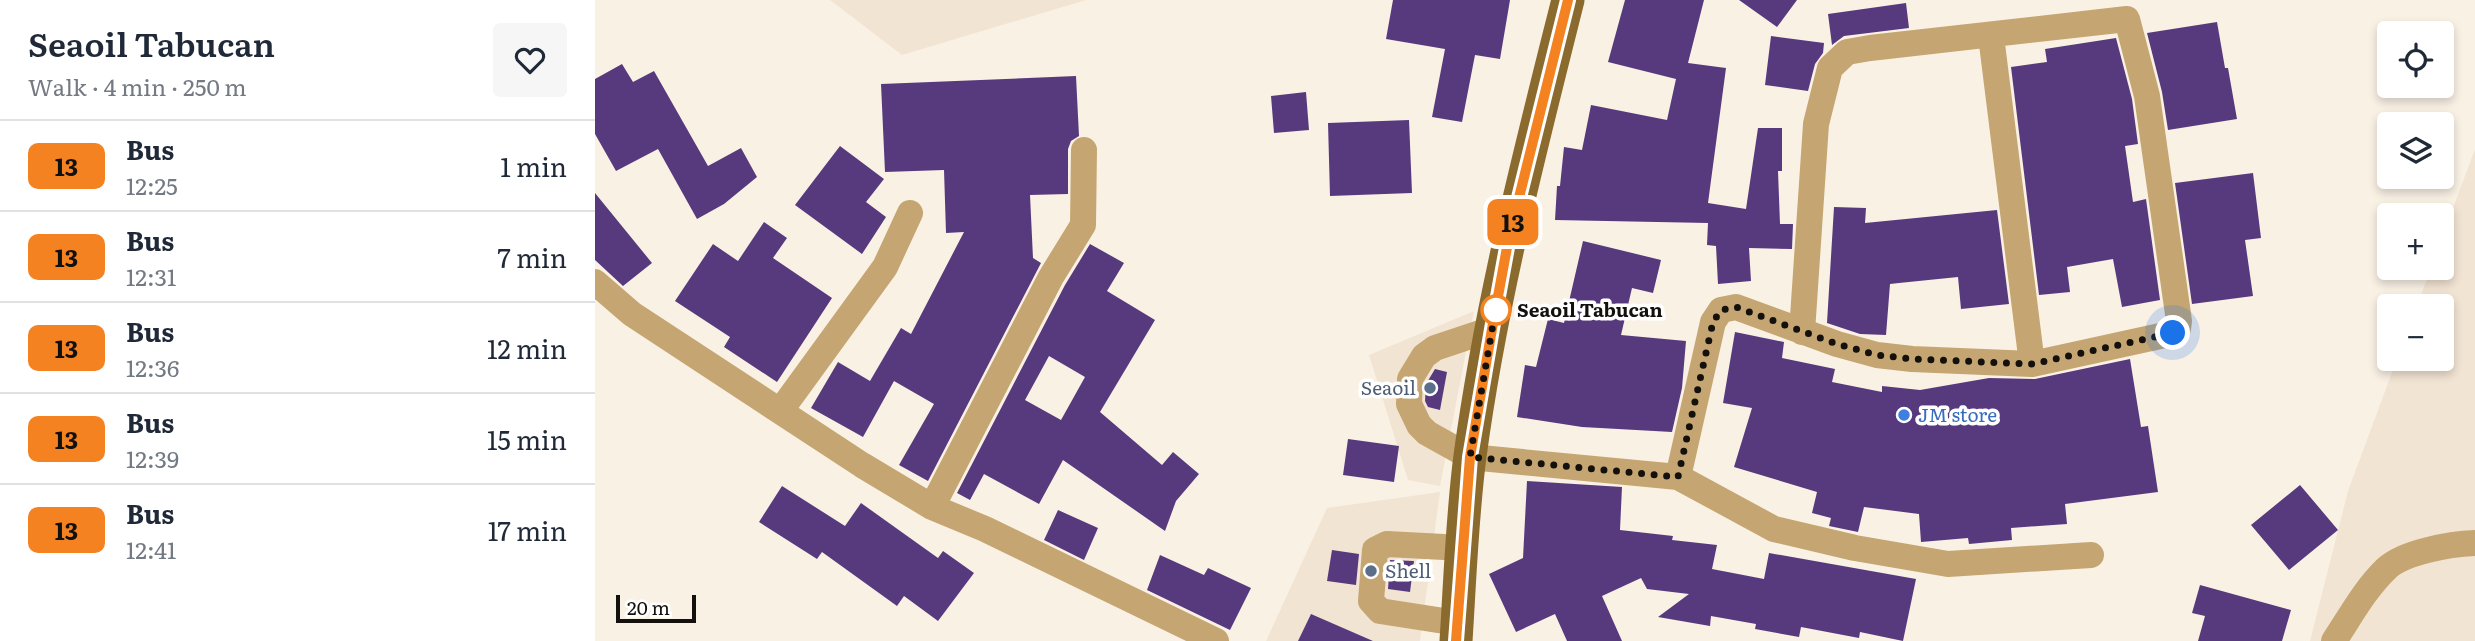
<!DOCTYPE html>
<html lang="en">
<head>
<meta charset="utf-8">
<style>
	:root { --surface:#fff; --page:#f6f6f7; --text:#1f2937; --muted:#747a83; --line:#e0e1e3 }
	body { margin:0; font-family:Literata,serif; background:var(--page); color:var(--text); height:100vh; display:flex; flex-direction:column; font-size:26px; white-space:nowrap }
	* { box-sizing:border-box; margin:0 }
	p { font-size:23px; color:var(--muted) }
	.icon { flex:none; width:38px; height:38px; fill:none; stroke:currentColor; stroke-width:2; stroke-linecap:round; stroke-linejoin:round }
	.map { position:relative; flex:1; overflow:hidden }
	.panel { display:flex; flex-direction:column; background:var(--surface); width:595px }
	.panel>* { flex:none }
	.badge { padding:0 14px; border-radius:10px; font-size:24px; line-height:46px }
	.buttons { position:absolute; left:1782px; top:21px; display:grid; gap:14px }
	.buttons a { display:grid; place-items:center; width:77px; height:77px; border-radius:7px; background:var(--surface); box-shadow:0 4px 10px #0003; font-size:35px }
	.scale { position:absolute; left:21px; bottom:18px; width:80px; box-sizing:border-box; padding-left:7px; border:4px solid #14110d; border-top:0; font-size:19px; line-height:24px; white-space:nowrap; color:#14110d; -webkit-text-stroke:5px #fff; paint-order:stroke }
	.you { position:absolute; width:35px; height:35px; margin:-18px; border:5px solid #fff; border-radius:50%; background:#1a73e8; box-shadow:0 0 0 10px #1a73e833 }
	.map>.badge { position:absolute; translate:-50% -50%; box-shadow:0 0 0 4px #fff }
	.round { display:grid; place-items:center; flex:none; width:74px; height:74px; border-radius:7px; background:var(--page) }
	.head { display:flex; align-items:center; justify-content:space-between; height:119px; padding:0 28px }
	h1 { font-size:33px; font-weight:600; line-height:52px }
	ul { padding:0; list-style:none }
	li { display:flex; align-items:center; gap:21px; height:91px; padding:0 28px; border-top:2px solid var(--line) }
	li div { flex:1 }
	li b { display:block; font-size:26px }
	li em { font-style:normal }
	li .badge { min-width:77px; font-weight:700; text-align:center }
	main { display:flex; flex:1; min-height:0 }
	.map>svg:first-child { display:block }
	.built { fill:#f2e4d3 }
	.building { fill:#573a7d; fill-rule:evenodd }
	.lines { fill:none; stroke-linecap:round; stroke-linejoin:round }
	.minor { stroke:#c5a672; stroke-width:26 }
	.major { stroke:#8b6a2e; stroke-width:33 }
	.line-casing { stroke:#fff; stroke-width:16 }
	.line { stroke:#f58220; stroke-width:10 }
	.walk { stroke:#14110d; stroke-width:7; stroke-dasharray:0 12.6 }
	.stop-dot { fill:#fff; stroke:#f58220; stroke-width:3.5 }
	.service-dot { fill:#5c6f8a; stroke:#fff; stroke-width:2.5 }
	.shop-dot { fill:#3f7fe0; stroke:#fff; stroke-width:2.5 }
	.labels { text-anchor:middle; stroke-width:7; stroke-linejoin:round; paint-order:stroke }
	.stop-label { font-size:19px; font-weight:bold; fill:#14110d; stroke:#fff; text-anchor:start }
	.service-label { font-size:19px; fill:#4e5e75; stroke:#fff; text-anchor:end }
	.shop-label { font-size:19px; fill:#366cbe; stroke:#fff; text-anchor:start }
</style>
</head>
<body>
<main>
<section class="panel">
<div class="head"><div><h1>Seaoil Tabucan</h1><p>Walk · 4 min · 250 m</p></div><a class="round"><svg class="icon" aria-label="heart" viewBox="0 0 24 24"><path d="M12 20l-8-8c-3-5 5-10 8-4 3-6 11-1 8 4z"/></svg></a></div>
<ul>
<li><span class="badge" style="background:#f58220;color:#111">13</span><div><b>Bus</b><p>12:25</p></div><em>1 min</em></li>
<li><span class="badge" style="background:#f58220;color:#111">13</span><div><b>Bus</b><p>12:31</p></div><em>7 min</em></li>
<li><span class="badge" style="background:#f58220;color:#111">13</span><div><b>Bus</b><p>12:36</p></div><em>12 min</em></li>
<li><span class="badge" style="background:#f58220;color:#111">13</span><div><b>Bus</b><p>12:39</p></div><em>15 min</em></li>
<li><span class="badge" style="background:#f58220;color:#111">13</span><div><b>Bus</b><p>12:41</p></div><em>17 min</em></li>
</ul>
</section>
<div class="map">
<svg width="1880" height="641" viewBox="0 0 1880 641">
	<rect width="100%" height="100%" fill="#faf1e5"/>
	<!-- built -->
	<path class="built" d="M 235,0 L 491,0 L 307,55 Z
		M 1880,149 L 1880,641 L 1715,641 L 1753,491 L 1802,359 L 1846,359 L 1846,306 L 1822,306 L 1836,268 L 1846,268 L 1846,240 Z
		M 879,311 L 845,486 L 813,480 L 774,355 Z
		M 845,492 L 825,641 L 671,641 L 732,508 Z"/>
	<!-- building -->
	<path class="building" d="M 798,0 L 915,0 L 905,59 L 880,55 L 867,122 L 837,117 L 850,49 L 791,39 Z
		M 1030,0 L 1109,0 L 1093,63 L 1131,68 L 1113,203 L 1151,209 L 1163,128 L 1187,128 L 1187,171 L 1183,171 L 1185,224 L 1198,224 L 1197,249 L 1154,248 L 1156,281 L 1123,284 L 1121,246 L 1112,245 L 1113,223 L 960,220 L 962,186 L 965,186 L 969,147 L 987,150 L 996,105 L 1072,120 L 1081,79 L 1013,62 Z
		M 1144,0 L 1202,0 L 1182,27 Z
		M 1311,3 L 1314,28 L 1249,36 L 1237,45 L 1233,14 Z
		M 1622,22 L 1630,68 L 1633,68 L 1642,119 L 1573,130 L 1567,92 L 1552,33 Z
		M 1176,36 L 1229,43 L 1228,53 L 1220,64 L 1213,91 L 1170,85 Z
		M 1521,38 L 1537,99 L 1543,144 L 1530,146 L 1538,202 L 1551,199 L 1565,300 L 1527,307 L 1518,259 L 1472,267 L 1475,292 L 1444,295 L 1416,67 L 1452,62 L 1450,49 Z
		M 27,64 L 38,82 L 59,71 L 113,166 L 146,148 L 162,177 L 129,204 L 102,219 L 63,149 L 21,171 L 0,134 L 0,79 Z
		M 481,76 L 484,136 L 476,141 L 473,149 L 473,194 L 435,195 L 438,258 L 446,263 L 333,481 L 304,465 L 339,404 L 299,381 L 268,437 L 216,408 L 243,362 L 275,381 L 306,328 L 316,334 L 369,232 L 351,233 L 349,170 L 290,172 L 286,84 Z
		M 711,92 L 714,130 L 679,133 L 676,96 Z
		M 814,120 L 817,193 L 735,196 L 733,123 Z
		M 245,146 L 289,179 L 271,202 L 291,217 L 267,254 L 200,205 Z
		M 1658,173 L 1666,238 L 1650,240 L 1658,296 L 1597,304 L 1580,183 Z
		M 0,193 L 57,263 L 28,286 L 0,260 Z
		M 1239,207 L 1271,208 L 1270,223 L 1402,210 L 1414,304 L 1366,309 L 1363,277 L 1304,283 L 1295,284 L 1291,335 L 1265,334 L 1232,323 Z
		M 169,222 L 192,238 L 178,258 L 237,298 L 182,382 L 129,347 L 135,337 L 80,301 L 118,244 L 143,261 Z
		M 988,241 L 1066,260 L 1058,293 L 1037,288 L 1026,335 L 1091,341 L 1087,388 L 1077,432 L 987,427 L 922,417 L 930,365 L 941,367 L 953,319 L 969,323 Z
		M 495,244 L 529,263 L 512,291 L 560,320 L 505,412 L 567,465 L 578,452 L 604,474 L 581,501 L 570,531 L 468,460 L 444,504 L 389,474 L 375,500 L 362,493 L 470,285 ZM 454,356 L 490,377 L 466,420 L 430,400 Z
		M 1140,332 L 1189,342 L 1187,358 L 1240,369 L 1237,382 L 1287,392 L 1287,386 L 1325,390 L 1394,378 L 1440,379 L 1535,359 L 1546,427 L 1553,426 L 1563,492 L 1470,504 L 1472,524 L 1416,528 L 1417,540 L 1374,544 L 1373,538 L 1326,542 L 1324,514 L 1269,507 L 1263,532 L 1234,526 L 1236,518 L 1217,513 L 1222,492 L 1139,467 L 1157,408 L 1128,403 Z
		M 840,369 L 852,372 L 845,410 L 833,407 L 830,401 L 831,384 Z
		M 753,439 L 804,446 L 799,482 L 748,475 Z
		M 932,481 L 1027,487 L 1025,530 L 1078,536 L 1077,540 L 1122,545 L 1117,569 L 1169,579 L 1174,553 L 1321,579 L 1308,641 L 1265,632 L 1264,638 L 1206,627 L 1204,637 L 1160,629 L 1161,624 L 1116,616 L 1115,626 L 1063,617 L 1094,594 L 1052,589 L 1046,578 L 1007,596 L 1027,641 L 972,641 L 960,614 L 921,632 L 894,574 L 928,558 Z
		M 1705,485 L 1743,530 L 1694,570 L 1656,525 Z
		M 187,486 L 250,526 L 266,503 L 343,558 L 348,551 L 379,573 L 343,621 L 309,596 L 302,606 L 227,552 L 222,559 L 164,522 Z
		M 463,510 L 503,528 L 489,560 L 449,540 Z
		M 737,550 L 764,554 L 761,585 L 732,581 Z
		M 565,555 L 609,575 L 613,568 L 656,588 L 635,630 L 552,590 Z
		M 795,560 L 819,561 L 815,592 L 793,589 Z
		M 1605,585 L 1696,610 L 1687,641 L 1603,641 L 1610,616 L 1597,613 Z
		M 716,614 L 778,641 L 703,641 Z"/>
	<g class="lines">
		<!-- minor -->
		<path class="minor" d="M 1396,36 L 1437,364
			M 0,282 L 37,314 L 267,465 L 337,507 L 390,529 L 621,641
			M 897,329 L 840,348 L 829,356 L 815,379 L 814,404 L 824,425 L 832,433 L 875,457 L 1083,477 L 1179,529 L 1260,548 L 1353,564 L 1496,555
			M 186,410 L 290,267 L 315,213
			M 1083,477 L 1118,322 L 1126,310 L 1141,307 L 1242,344 L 1282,355 L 1317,359 L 1437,364 L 1579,333 L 1583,329 L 1584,321 L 1552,96 L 1532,19 L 1275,48 L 1252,52 L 1235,68 L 1221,124 L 1207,332
			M 337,507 L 456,277 L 488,225 L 489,150
			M 862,623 L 785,611 L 776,601 L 780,550 L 792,544 L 868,548
			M 1739,641 C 1755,617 1770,589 1791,569 C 1808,552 1856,544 1880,543"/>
		<!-- major -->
		<path class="major" d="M 861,641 C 865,580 867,517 875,456 C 896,301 935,151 973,0"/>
	</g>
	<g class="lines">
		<!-- line casing -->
		<g class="line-casing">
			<path id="line" d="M 861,641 L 875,457 L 897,329 L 913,242 L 973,0"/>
		</g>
		<!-- line -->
		<use href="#line" class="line"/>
		<!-- walk -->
		<path class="walk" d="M 901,310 L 901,307 L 875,457 L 1083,477 L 1118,322 L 1126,310 L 1141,307 L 1242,344 L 1282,355 L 1317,359 L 1437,364 L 1578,333"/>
	</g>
	<!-- markers -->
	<circle class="stop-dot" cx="901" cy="310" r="14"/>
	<g class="service-dot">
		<circle cx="835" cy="388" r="7"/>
		<circle cx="776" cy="571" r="7"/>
	</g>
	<circle class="shop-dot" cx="1309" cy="415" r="7"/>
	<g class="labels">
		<!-- stop labels -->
		<g class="stop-label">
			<text x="922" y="317">Seaoil Tabucan</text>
		</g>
		<!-- service labels -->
		<g class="service-label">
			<text x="821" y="395">Seaoil</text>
			<text x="790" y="578" text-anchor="start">Shell</text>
		</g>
		<!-- shop labels -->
		<g class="shop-label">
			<text x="1323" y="422">JM store</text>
		</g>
	</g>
</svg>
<div class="buttons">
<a><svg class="icon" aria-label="locate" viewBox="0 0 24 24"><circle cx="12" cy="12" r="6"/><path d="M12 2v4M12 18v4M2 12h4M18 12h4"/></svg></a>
<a><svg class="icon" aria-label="layers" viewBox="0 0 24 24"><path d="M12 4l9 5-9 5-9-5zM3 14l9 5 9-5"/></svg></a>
<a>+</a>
<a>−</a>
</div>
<div class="scale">20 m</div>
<div class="you" style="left:1578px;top:333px"></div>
<b class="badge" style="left:918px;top:222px;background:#f58220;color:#111">13</b>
</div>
</main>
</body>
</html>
